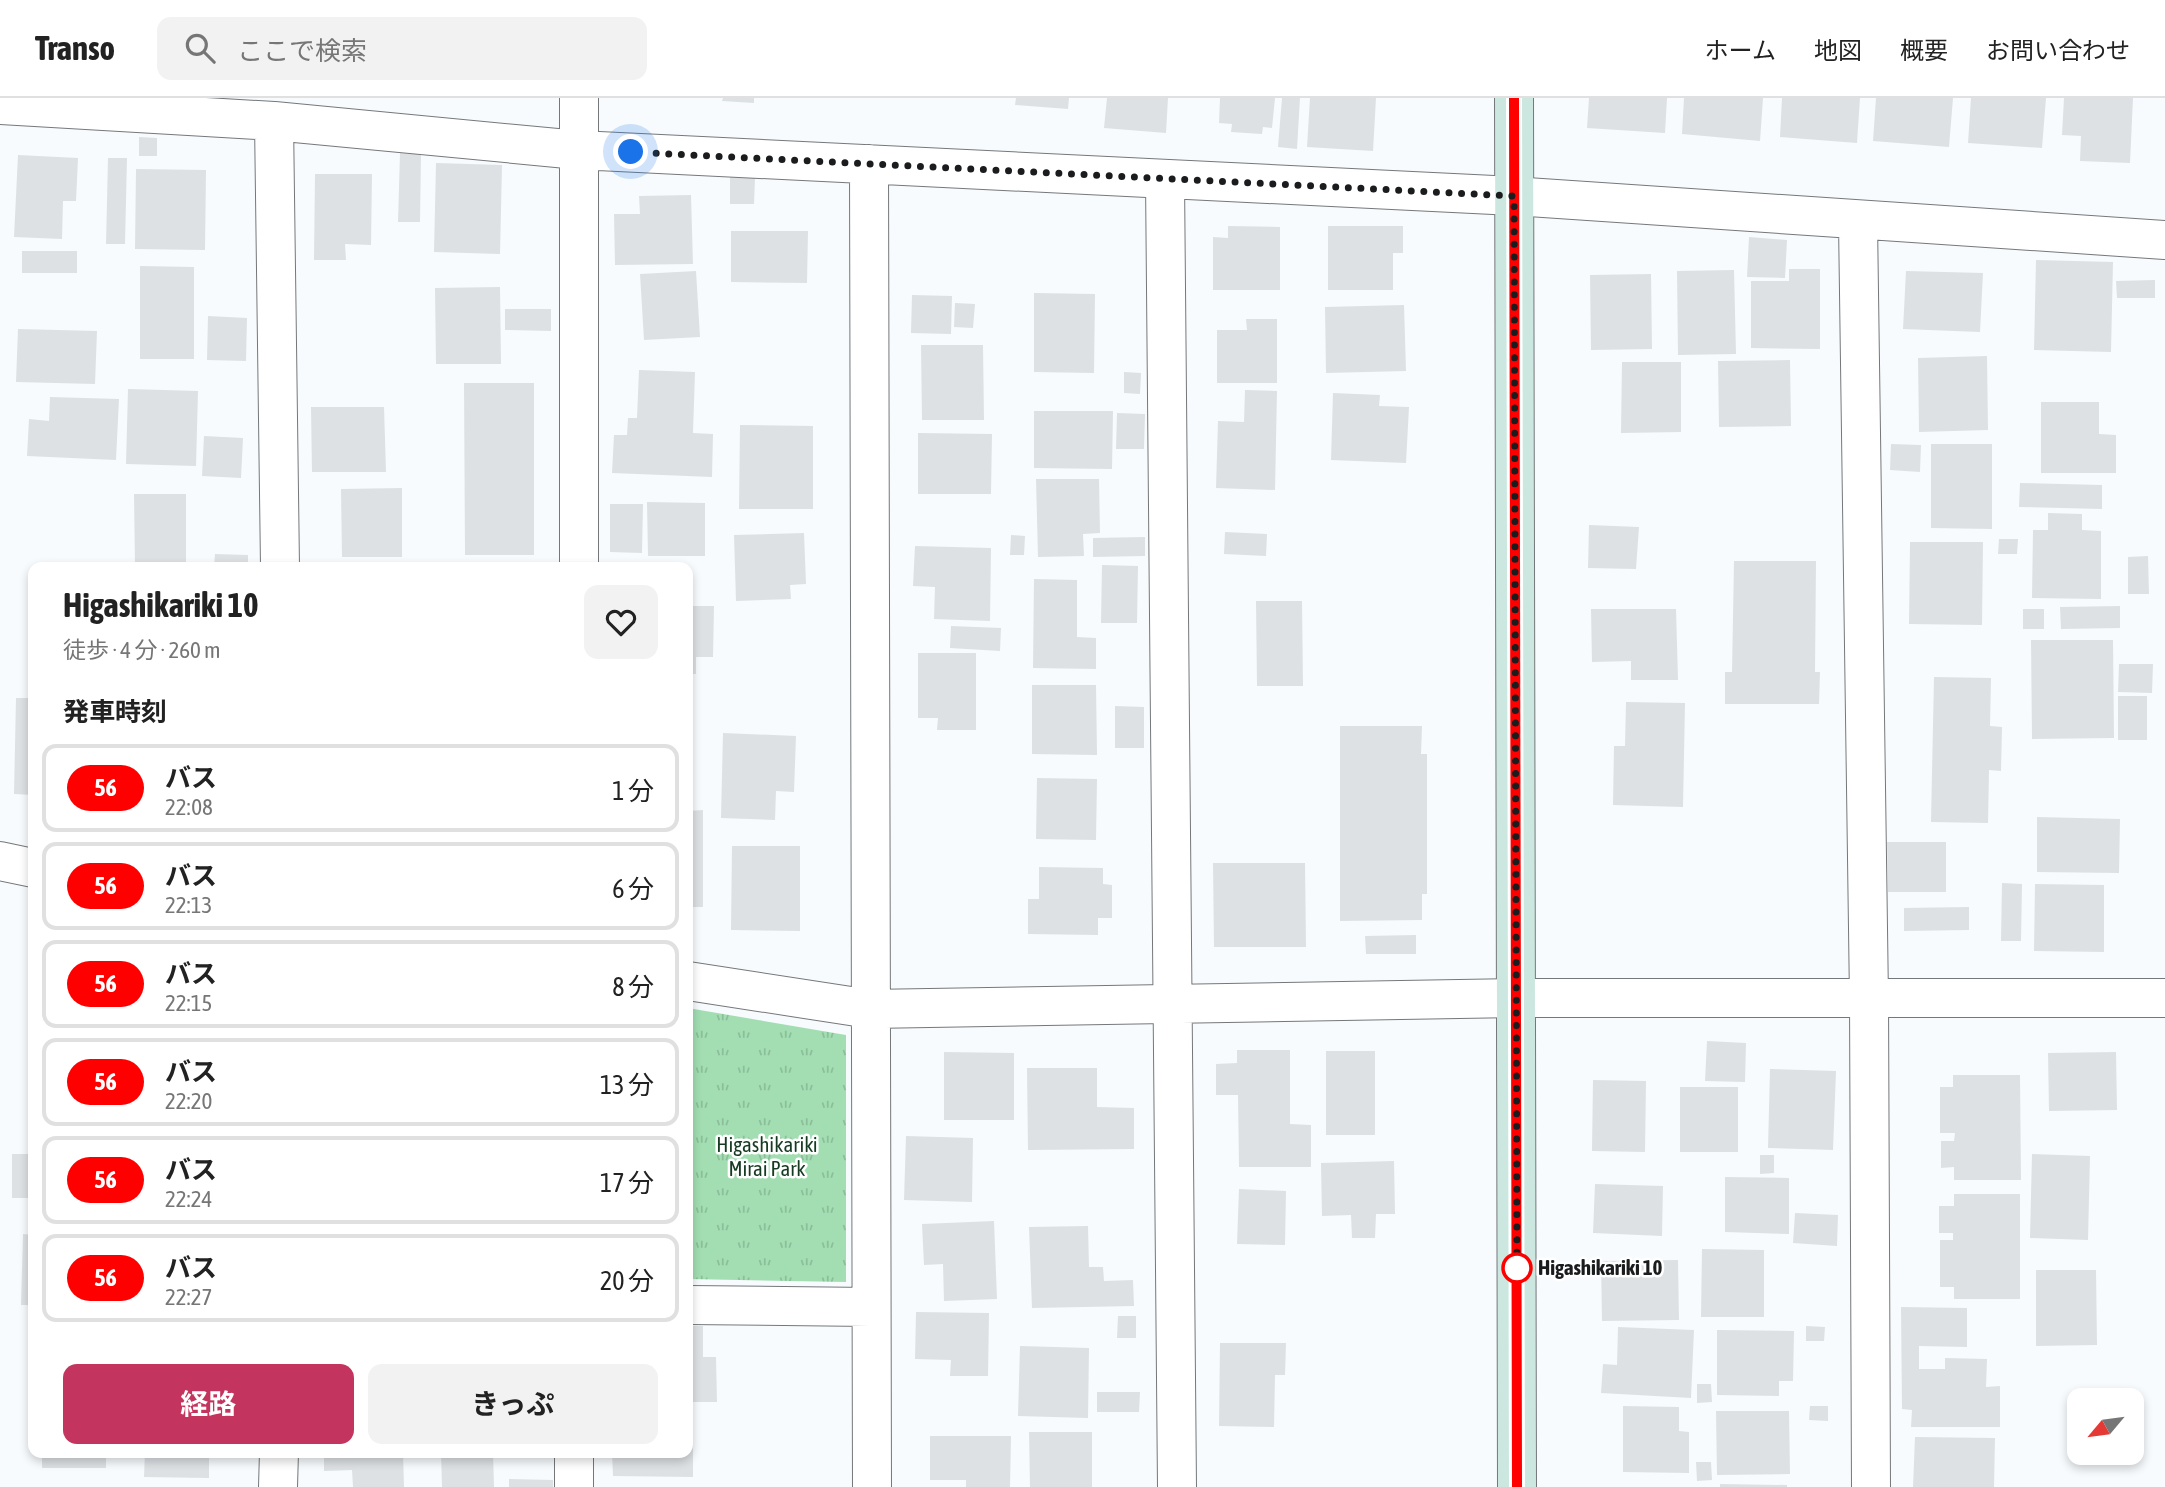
<!DOCTYPE html>
<html lang="ja">
<head>
<meta charset="utf-8">
<style>
	:root { --surface:#fff; --page:#f2f2f2; --text:#222; --muted:#767676; --line:#e0e0e0; --accent:#c3355e }
	body { margin:0; font-family:"Asap Condensed","Noto Sans JP",sans-serif; background:var(--page); color:var(--text); height:100vh; display:flex; flex-direction:column; font-size:26px; white-space:nowrap }
	* { box-sizing:border-box; margin:0 }
	p { font-size:23px; color:var(--muted) }
	.icon { flex:none; width:38px; height:38px; fill:none; stroke:currentColor; stroke-width:2; stroke-linecap:round; stroke-linejoin:round }
	.map { position:relative; flex:1; overflow:hidden }
	.drawer { position:absolute; left:28px; top:464px; width:665px; height:896px; display:flex; flex-direction:column; background:var(--surface); border-radius:14px; box-shadow:0 4px 10px #0003 }
	.drawer>* { flex:none }
	.badge { padding:0 14px; border-radius:23px; font-size:24px; line-height:46px }
	.needle { width:46px; rotate:241deg }
	.buttons { position:absolute; left:2067px; top:1290px; display:grid; gap:14px }
	.buttons a { display:grid; place-items:center; width:77px; height:77px; border-radius:14px; background:var(--surface); box-shadow:0 4px 10px #0003; font-size:35px }
	.you { position:absolute; width:35px; height:35px; margin:-18px; border:5px solid #fff; border-radius:50%; background:#1a73e8; box-shadow:0 0 0 10px #1a73e833 }
	.map>.badge { position:absolute; translate:-50% -50%; box-shadow:0 0 0 4px #fff }
	h2 { padding:0 35px; font-size:26px; line-height:63px }
	.round { display:grid; place-items:center; flex:none; width:74px; height:74px; border-radius:14px; background:var(--page) }
	.overview { display:flex; align-items:center; justify-content:space-between; height:119px; padding:0 35px }
	h1 { font-size:33px; font-weight:700; line-height:52px }
	.action { display:flex; gap:14px; margin-top:auto; padding:14px 35px }
	.action a { flex:1; height:80px; border-radius:14px; background:var(--accent); color:#fff; font-size:28px; font-weight:700; line-height:80px; text-align:center }
	.action a+a { background:var(--page); color:var(--text) }
	ul { padding:0; list-style:none }
	li { display:flex; align-items:center; gap:21px; height:88px; margin:0 14px 10px; padding:0 21px; border:4px solid var(--line); border-radius:14px }
	li div { flex:1 }
	li b { display:block; font-size:26px }
	li em { font-style:normal }
	li .badge { min-width:77px; font-weight:700; text-align:center }
	header { display:flex; align-items:center; gap:42px; box-sizing:border-box; height:98px; padding:0 35px; background:var(--surface); border-bottom:2px solid var(--line) }
	header strong { font-size:33px }
	nav { display:flex; gap:38px; margin-inline-start:auto; font-size:24px }
	.search { width:490px; height:63px; background:var(--page); display:flex; align-items:center; gap:18px; box-sizing:border-box; padding:0 24px; border-radius:14px; color:var(--muted); font-size:26px }
	.map>svg:first-child { display:block }
	.grass { fill:url(#grass-tufts) }
	.building { fill:#dde1e3 }
	.lines { fill:none; stroke-linecap:round; stroke-linejoin:round }
	.street-casing { stroke:#75787a; stroke-width:40 }
	.secondary-casing { stroke:#75787a; stroke-width:40 }
	.street { stroke:#fff; stroke-width:38 }
	.secondary { stroke:#cce7df; stroke-width:38 }
	.line-casing { stroke:#fff; stroke-width:16 }
	.line { stroke:#f00; stroke-width:10 }
	.walk { stroke:#1b1c1d; stroke-width:7; stroke-dasharray:0 12.6 }
	.stop-dot { fill:#fff; stroke:#f00; stroke-width:3.5 }
	.labels { text-anchor:middle; stroke-width:5; stroke-linejoin:round; paint-order:stroke }
	.park-label { font-size:21px; fill:#163a22; stroke:#fff }
	.stop-label { font-size:21px; font-weight:bold; fill:#1b1c1d; stroke:#fff; text-anchor:start }
</style>
</head>
<body>
<header>
<strong>Transo</strong>
<div class="search"><svg class="icon" aria-label="search" viewBox="0 0 24 24"><circle cx="10" cy="10" r="6"/><path d="M15 15l6 6"/></svg>ここで検索</div>
<nav><a>ホーム</a><a>地図</a><a>概要</a><a>お問い合わせ</a></nav>
</header>
<div class="map">
<svg width="2165" height="1389" viewBox="0 0 2165 1389">
	<defs>
		<pattern id="grass-tufts" width="24" height="20" patternUnits="userSpaceOnUse" patternTransform="scale(1.75)"><rect width="24" height="20" fill="#a2deb2"/><path d="M3 7l-1-3M5 7V3M7 7l1-3M15 17l-1-3M17 17v-4M19 17l1-3" fill="none" stroke="#8bbe99"/></pattern>
	</defs>
	<rect width="100%" height="100%" fill="#f7fbfd"/>
	<!-- grass -->
	<path class="grass" d="M 688,910 L 846,937 L 846,1184 L 688,1181 Z"/>
	<!-- building -->
	<path class="building" d="M 723,0 L 754,0 L 754,5 L 722,3 Z
		M 1016,0 L 1069,0 L 1068,11 L 1015,7 Z
		M 1107,0 L 1168,0 L 1166,35 L 1104,30 Z
		M 1220,0 L 1275,0 L 1272,30 L 1263,29 L 1262,36 L 1231,34 L 1232,26 L 1219,25 Z
		M 1282,0 L 1300,0 L 1297,51 L 1278,49 Z
		M 1310,0 L 1376,0 L 1373,53 L 1307,49 Z
		M 1589,0 L 1667,0 L 1665,35 L 1587,30 Z
		M 1684,0 L 1763,0 L 1760,43 L 1682,36 Z
		M 1782,0 L 1860,0 L 1857,45 L 1780,39 Z
		M 1876,0 L 1953,0 L 1949,49 L 1873,43 Z
		M 1971,0 L 2046,0 L 2042,50 L 1968,45 Z
		M 2064,0 L 2133,0 L 2130,65 L 2080,63 L 2081,38 L 2062,37 Z
		M 139,39 L 157,40 L 157,58 L 139,58 Z
		M 400,55 L 421,56 L 420,124 L 398,124 Z
		M 18,57 L 78,60 L 76,103 L 63,103 L 62,141 L 14,139 Z
		M 108,60 L 127,60 L 125,146 L 106,146 Z
		M 436,65 L 502,67 L 500,156 L 434,154 Z
		M 136,71 L 206,72 L 205,152 L 135,151 Z
		M 315,76 L 372,76 L 371,147 L 345,146 L 346,162 L 314,162 Z
		M 730,79 L 755,80 L 754,106 L 730,106 Z
		M 691,97 L 693,166 L 615,167 L 614,116 L 640,116 L 639,98 Z
		M 1228,128 L 1280,129 L 1280,192 L 1213,192 L 1213,139 L 1228,140 Z
		M 1328,128 L 1403,128 L 1403,155 L 1393,155 L 1393,192 L 1328,192 Z
		M 731,133 L 808,133 L 807,185 L 731,184 Z
		M 1749,139 L 1787,142 L 1785,180 L 1747,179 Z
		M 22,153 L 77,153 L 77,175 L 22,175 Z
		M 2036,162 L 2113,164 L 2111,254 L 2034,252 Z
		M 140,168 L 194,169 L 194,261 L 140,261 Z
		M 1789,171 L 1820,171 L 1820,251 L 1751,250 L 1751,183 L 1789,183 Z
		M 1734,172 L 1736,256 L 1678,257 L 1677,173 Z
		M 696,173 L 700,239 L 644,242 L 640,176 Z
		M 1906,173 L 1983,175 L 1980,234 L 1903,231 Z
		M 1651,176 L 1652,251 L 1591,252 L 1590,177 Z
		M 2155,182 L 2155,200 L 2117,200 L 2116,183 Z
		M 500,189 L 501,266 L 436,266 L 435,190 Z
		M 1034,195 L 1095,196 L 1094,275 L 1034,274 Z
		M 912,197 L 952,198 L 951,236 L 911,235 Z
		M 955,205 L 975,206 L 973,230 L 954,229 Z
		M 1404,207 L 1406,273 L 1326,275 L 1325,209 Z
		M 505,211 L 551,211 L 551,233 L 505,232 Z
		M 208,218 L 247,220 L 246,263 L 207,262 Z
		M 1246,221 L 1277,221 L 1277,285 L 1217,285 L 1217,232 L 1247,232 Z
		M 18,231 L 97,233 L 95,286 L 16,284 Z
		M 921,247 L 983,247 L 984,322 L 922,322 Z
		M 1987,258 L 1988,332 L 1919,334 L 1918,260 Z
		M 1790,262 L 1791,328 L 1719,329 L 1718,263 Z
		M 1622,264 L 1681,264 L 1681,334 L 1621,335 Z
		M 639,272 L 695,274 L 693,335 L 713,336 L 712,379 L 612,375 L 614,337 L 627,337 L 628,320 L 637,320 Z
		M 1124,274 L 1141,275 L 1140,296 L 1124,295 Z
		M 464,285 L 534,285 L 534,457 L 465,457 Z
		M 128,291 L 198,293 L 196,368 L 126,366 Z
		M 1245,292 L 1277,293 L 1275,392 L 1216,390 L 1218,323 L 1244,324 Z
		M 1333,295 L 1380,297 L 1379,308 L 1409,309 L 1406,365 L 1331,362 Z
		M 50,299 L 119,301 L 116,362 L 27,358 L 29,321 L 49,323 Z
		M 2041,304 L 2099,304 L 2099,336 L 2116,337 L 2116,375 L 2041,375 Z
		M 311,309 L 384,309 L 386,374 L 312,374 Z
		M 1034,313 L 1113,313 L 1112,371 L 1034,370 Z
		M 1117,315 L 1145,316 L 1144,351 L 1116,351 Z
		M 740,327 L 813,328 L 813,411 L 739,411 Z
		M 918,335 L 992,336 L 991,396 L 918,396 Z
		M 204,338 L 243,340 L 241,380 L 202,378 Z
		M 1891,346 L 1921,347 L 1920,374 L 1890,372 Z
		M 1931,346 L 1992,346 L 1992,431 L 1931,430 Z
		M 1036,381 L 1099,381 L 1100,435 L 1083,436 L 1084,458 L 1038,459 Z
		M 2020,385 L 2102,387 L 2102,411 L 2019,409 Z
		M 402,390 L 402,459 L 342,459 L 341,391 Z
		M 134,396 L 186,396 L 186,469 L 135,469 Z
		M 647,404 L 705,405 L 705,458 L 648,458 Z
		M 610,406 L 643,406 L 642,455 L 610,454 Z
		M 2048,415 L 2082,416 L 2082,432 L 2101,433 L 2101,501 L 2032,500 L 2033,432 L 2048,432 Z
		M 1589,427 L 1639,429 L 1636,471 L 1588,470 Z
		M 1225,434 L 1267,436 L 1266,458 L 1224,456 Z
		M 804,435 L 806,486 L 790,487 L 791,501 L 736,503 L 734,437 Z
		M 1011,437 L 1025,438 L 1024,457 L 1010,457 Z
		M 1145,439 L 1145,458 L 1093,459 L 1093,440 Z
		M 1999,441 L 2018,441 L 2017,456 L 1998,456 Z
		M 1910,444 L 1983,444 L 1982,527 L 1909,526 Z
		M 915,448 L 991,450 L 990,523 L 934,521 L 935,489 L 913,488 Z
		M 215,456 L 248,457 L 248,469 L 214,469 Z
		M 2148,458 L 2149,496 L 2128,496 L 2128,459 Z
		M 1734,463 L 1816,463 L 1815,574 L 1820,574 L 1819,606 L 1725,606 L 1725,574 L 1732,574 Z
		M 1102,467 L 1138,468 L 1137,525 L 1101,525 Z
		M 1034,481 L 1077,482 L 1077,539 L 1096,540 L 1096,571 L 1033,570 Z
		M 1256,503 L 1302,503 L 1303,588 L 1257,588 Z
		M 688,508 L 714,508 L 713,559 L 696,559 L 696,576 L 688,576 Z
		M 2120,508 L 2120,530 L 2061,531 L 2060,509 Z
		M 1591,511 L 1676,511 L 1678,582 L 1631,582 L 1631,563 L 1592,564 Z
		M 2023,511 L 2044,511 L 2044,531 L 2023,531 Z
		M 951,528 L 1001,530 L 1000,553 L 950,550 Z
		M 2031,542 L 2113,542 L 2114,640 L 2032,641 Z
		M 918,555 L 976,555 L 976,632 L 937,632 L 938,620 L 918,620 Z
		M 2119,566 L 2153,566 L 2152,595 L 2118,594 Z
		M 1934,579 L 1991,580 L 1990,628 L 2002,629 L 2001,673 L 1989,672 L 1988,725 L 1931,724 Z
		M 1032,587 L 1096,587 L 1097,657 L 1032,656 Z
		M 2118,598 L 2147,598 L 2147,642 L 2118,642 Z
		M 16,600 L 33,600 L 33,697 L 14,696 Z
		M 1626,604 L 1685,605 L 1683,709 L 1613,707 L 1614,648 L 1625,648 Z
		M 1115,608 L 1144,609 L 1144,650 L 1115,650 Z
		M 1340,628 L 1422,628 L 1421,656 L 1427,656 L 1427,796 L 1422,796 L 1422,822 L 1340,823 Z
		M 723,635 L 796,638 L 794,694 L 776,693 L 775,722 L 721,720 Z
		M 1037,680 L 1097,681 L 1096,742 L 1036,741 Z
		M 703,712 L 703,809 L 688,809 L 688,713 Z
		M 2037,719 L 2120,721 L 2119,775 L 2037,774 Z
		M 1887,744 L 1946,744 L 1946,794 L 1888,794 Z
		M 732,748 L 800,748 L 800,833 L 731,832 Z
		M 1213,765 L 1305,765 L 1306,849 L 1214,849 Z
		M 1039,769 L 1103,770 L 1103,786 L 1112,787 L 1112,820 L 1098,820 L 1098,837 L 1028,836 L 1028,801 L 1039,801 Z
		M 2002,785 L 2022,786 L 2021,843 L 2001,843 Z
		M 2035,786 L 2104,787 L 2104,854 L 2034,853 Z
		M 1969,809 L 1969,832 L 1904,833 L 1904,810 Z
		M 1416,837 L 1416,856 L 1366,856 L 1365,838 Z
		M 1707,943 L 1746,945 L 1745,984 L 1705,983 Z
		M 1237,952 L 1290,952 L 1290,1026 L 1311,1027 L 1311,1069 L 1239,1069 L 1238,997 L 1216,997 L 1216,966 L 1237,965 Z
		M 1326,953 L 1375,953 L 1375,1037 L 1326,1037 Z
		M 944,954 L 1014,955 L 1014,1022 L 944,1022 Z
		M 2116,954 L 2117,1012 L 2049,1013 L 2048,955 Z
		M 1027,970 L 1097,970 L 1097,1009 L 1134,1010 L 1134,1051 L 1028,1052 Z
		M 1770,971 L 1836,973 L 1833,1052 L 1768,1050 Z
		M 1953,977 L 2020,977 L 2021,1082 L 1954,1082 L 1954,1069 L 1941,1070 L 1941,1043 L 1954,1043 L 1955,1035 L 1940,1035 L 1940,989 L 1953,989 Z
		M 1593,982 L 1646,983 L 1645,1054 L 1592,1053 Z
		M 1680,989 L 1738,989 L 1738,1054 L 1680,1054 Z
		M 906,1038 L 973,1040 L 972,1104 L 904,1102 Z
		M 12,1056 L 33,1056 L 33,1100 L 12,1100 Z
		M 2032,1056 L 2090,1058 L 2088,1142 L 2030,1140 Z
		M 1760,1057 L 1774,1057 L 1774,1075 L 1760,1076 Z
		M 1394,1063 L 1395,1116 L 1376,1116 L 1375,1140 L 1352,1140 L 1351,1117 L 1322,1118 L 1321,1065 Z
		M 1725,1079 L 1789,1080 L 1789,1136 L 1725,1134 Z
		M 1595,1086 L 1663,1088 L 1662,1138 L 1593,1135 Z
		M 1239,1091 L 1286,1093 L 1285,1147 L 1237,1146 Z
		M 1954,1096 L 2020,1096 L 2020,1201 L 1954,1201 L 1954,1189 L 1940,1189 L 1940,1142 L 1953,1142 L 1953,1135 L 1939,1135 L 1939,1108 L 1954,1108 Z
		M 1795,1115 L 1838,1117 L 1837,1148 L 1793,1145 Z
		M 994,1123 L 997,1201 L 944,1203 L 943,1166 L 924,1167 L 922,1126 Z
		M 1088,1128 L 1089,1169 L 1103,1169 L 1104,1183 L 1133,1182 L 1134,1208 L 1032,1210 L 1029,1129 Z
		M 23,1136 L 33,1137 L 33,1207 L 21,1207 Z
		M 1702,1151 L 1764,1152 L 1764,1219 L 1701,1219 Z
		M 1678,1162 L 1679,1222 L 1602,1223 L 1601,1163 Z
		M 2036,1172 L 2096,1172 L 2097,1247 L 2036,1248 Z
		M 1901,1209 L 1967,1210 L 1967,1249 L 1919,1248 L 1919,1271 L 1945,1271 L 1945,1260 L 1987,1261 L 1986,1289 L 2000,1288 L 2000,1329 L 1911,1329 L 1912,1312 L 1902,1311 Z
		M 916,1214 L 989,1215 L 988,1278 L 950,1278 L 951,1262 L 915,1261 Z
		M 1118,1218 L 1136,1218 L 1136,1240 L 1117,1240 Z
		M 688,1228 L 703,1228 L 703,1259 L 716,1259 L 717,1304 L 688,1304 Z
		M 1806,1228 L 1825,1229 L 1824,1243 L 1806,1243 Z
		M 1618,1229 L 1694,1232 L 1691,1300 L 1601,1295 L 1603,1266 L 1617,1267 Z
		M 1717,1232 L 1794,1233 L 1793,1283 L 1779,1283 L 1779,1298 L 1717,1297 Z
		M 1220,1245 L 1286,1245 L 1285,1277 L 1275,1277 L 1274,1329 L 1219,1328 Z
		M 1020,1248 L 1089,1250 L 1088,1320 L 1018,1318 Z
		M 1697,1286 L 1711,1286 L 1712,1304 L 1697,1305 Z
		M 1097,1294 L 1140,1294 L 1139,1314 L 1097,1314 Z
		M 1623,1308 L 1679,1309 L 1679,1333 L 1689,1334 L 1689,1375 L 1623,1374 Z
		M 1810,1308 L 1828,1308 L 1828,1323 L 1809,1322 Z
		M 1716,1313 L 1789,1313 L 1790,1376 L 1717,1377 Z
		M 688,1332 L 693,1332 L 693,1379 L 613,1378 L 612,1354 L 688,1354 Z
		M 1029,1334 L 1092,1334 L 1092,1389 L 1030,1389 Z
		M 930,1338 L 1011,1338 L 1010,1389 L 966,1389 L 966,1382 L 930,1382 Z
		M 1915,1339 L 1995,1340 L 1994,1389 L 1913,1389 Z
		M 42,1354 L 106,1354 L 106,1370 L 42,1370 Z
		M 145,1354 L 209,1354 L 209,1380 L 144,1379 Z
		M 324,1354 L 403,1354 L 404,1389 L 353,1389 L 352,1372 L 324,1373 Z
		M 441,1354 L 493,1354 L 494,1389 L 442,1389 Z
		M 1696,1364 L 1711,1364 L 1712,1382 L 1697,1383 Z
		M 509,1381 L 553,1382 L 553,1389 L 509,1389 Z
		M 1720,1386 L 1787,1387 L 1787,1389 L 1720,1389 Z"/>
	<g class="lines">
		<!-- street casing -->
		<g class="street-casing">
			<path id="street" d="M 0,7 L 274,23 L 578,52 L 1514,98 L 2165,142
				M 274,23 L 280,469
				M 869,66 L 872,1389
				M 1165,81 L 1177,1389
				M 1858,124 L 1869,901 L 1871,1389
				M 579,469 L 579,0
				M 0,763 L 33,770
				M 688,883 L 870,911 L 1517,900 L 2165,900
				M 688,1207 L 870,1209
				M 278,1389 L 279,1354
				M 574,1389 L 574,1354"/>
		</g>
		<!-- secondary casing -->
		<g class="secondary-casing">
			<path id="secondary" d="M 1514,0 L 1517,1389"/>
		</g>
		<!-- street -->
		<use href="#street" class="street"/>
		<!-- secondary -->
		<use href="#secondary" class="secondary"/>
	</g>
	<g class="lines">
		<!-- line casing -->
		<g class="line-casing">
			<path id="line" d="M 1514,0 L 1517,1389"/>
		</g>
		<!-- line -->
		<use href="#line" class="line"/>
		<!-- walk -->
		<path class="walk" d="M 631,54 L 1514,98 L 1517,1176 L 1517,1170"/>
	</g>
	<!-- markers -->
	<circle class="stop-dot" cx="1517" cy="1170" r="14"/>
	<g class="labels">
		<!-- park labels -->
		<g class="park-label">
			<text x="767" y="1054">Higashikariki<tspan x="767" dy="24">Mirai Park</tspan></text>
		</g>
		<!-- stop labels -->
		<g class="stop-label">
			<text x="1538" y="1177">Higashikariki 10</text>
		</g>
	</g>
</svg>
<div class="buttons">
<a><svg class="needle" viewBox="-14 -14 28 28"><path d="M0-13l5 13h-10z" fill="#e53935"/><path d="M0 13l5-13h-10z" fill="#767676"/></svg></a>
</div>
<div class="you" style="left:631px;top:54px"></div>
<section class="drawer">
<div class="overview"><div><h1>Higashikariki 10</h1><p>徒歩 · 4 分 · 260 m</p></div><a class="round"><svg class="icon" aria-label="heart" viewBox="0 0 24 24"><path d="M12 20l-8-8c-3-5 5-10 8-4 3-6 11-1 8 4z"/></svg></a></div>
<h2>発車時刻</h2>
<ul>
<li><span class="badge" style="background:#f00;color:#fff">56</span><div><b>バス</b><p>22:08</p></div><em>1 分</em></li>
<li><span class="badge" style="background:#f00;color:#fff">56</span><div><b>バス</b><p>22:13</p></div><em>6 分</em></li>
<li><span class="badge" style="background:#f00;color:#fff">56</span><div><b>バス</b><p>22:15</p></div><em>8 分</em></li>
<li><span class="badge" style="background:#f00;color:#fff">56</span><div><b>バス</b><p>22:20</p></div><em>13 分</em></li>
<li><span class="badge" style="background:#f00;color:#fff">56</span><div><b>バス</b><p>22:24</p></div><em>17 分</em></li>
<li><span class="badge" style="background:#f00;color:#fff">56</span><div><b>バス</b><p>22:27</p></div><em>20 分</em></li>
</ul>
<div class="action"><a>経路</a><a>きっぷ</a></div>
</section>
</div>
</body>
</html>
